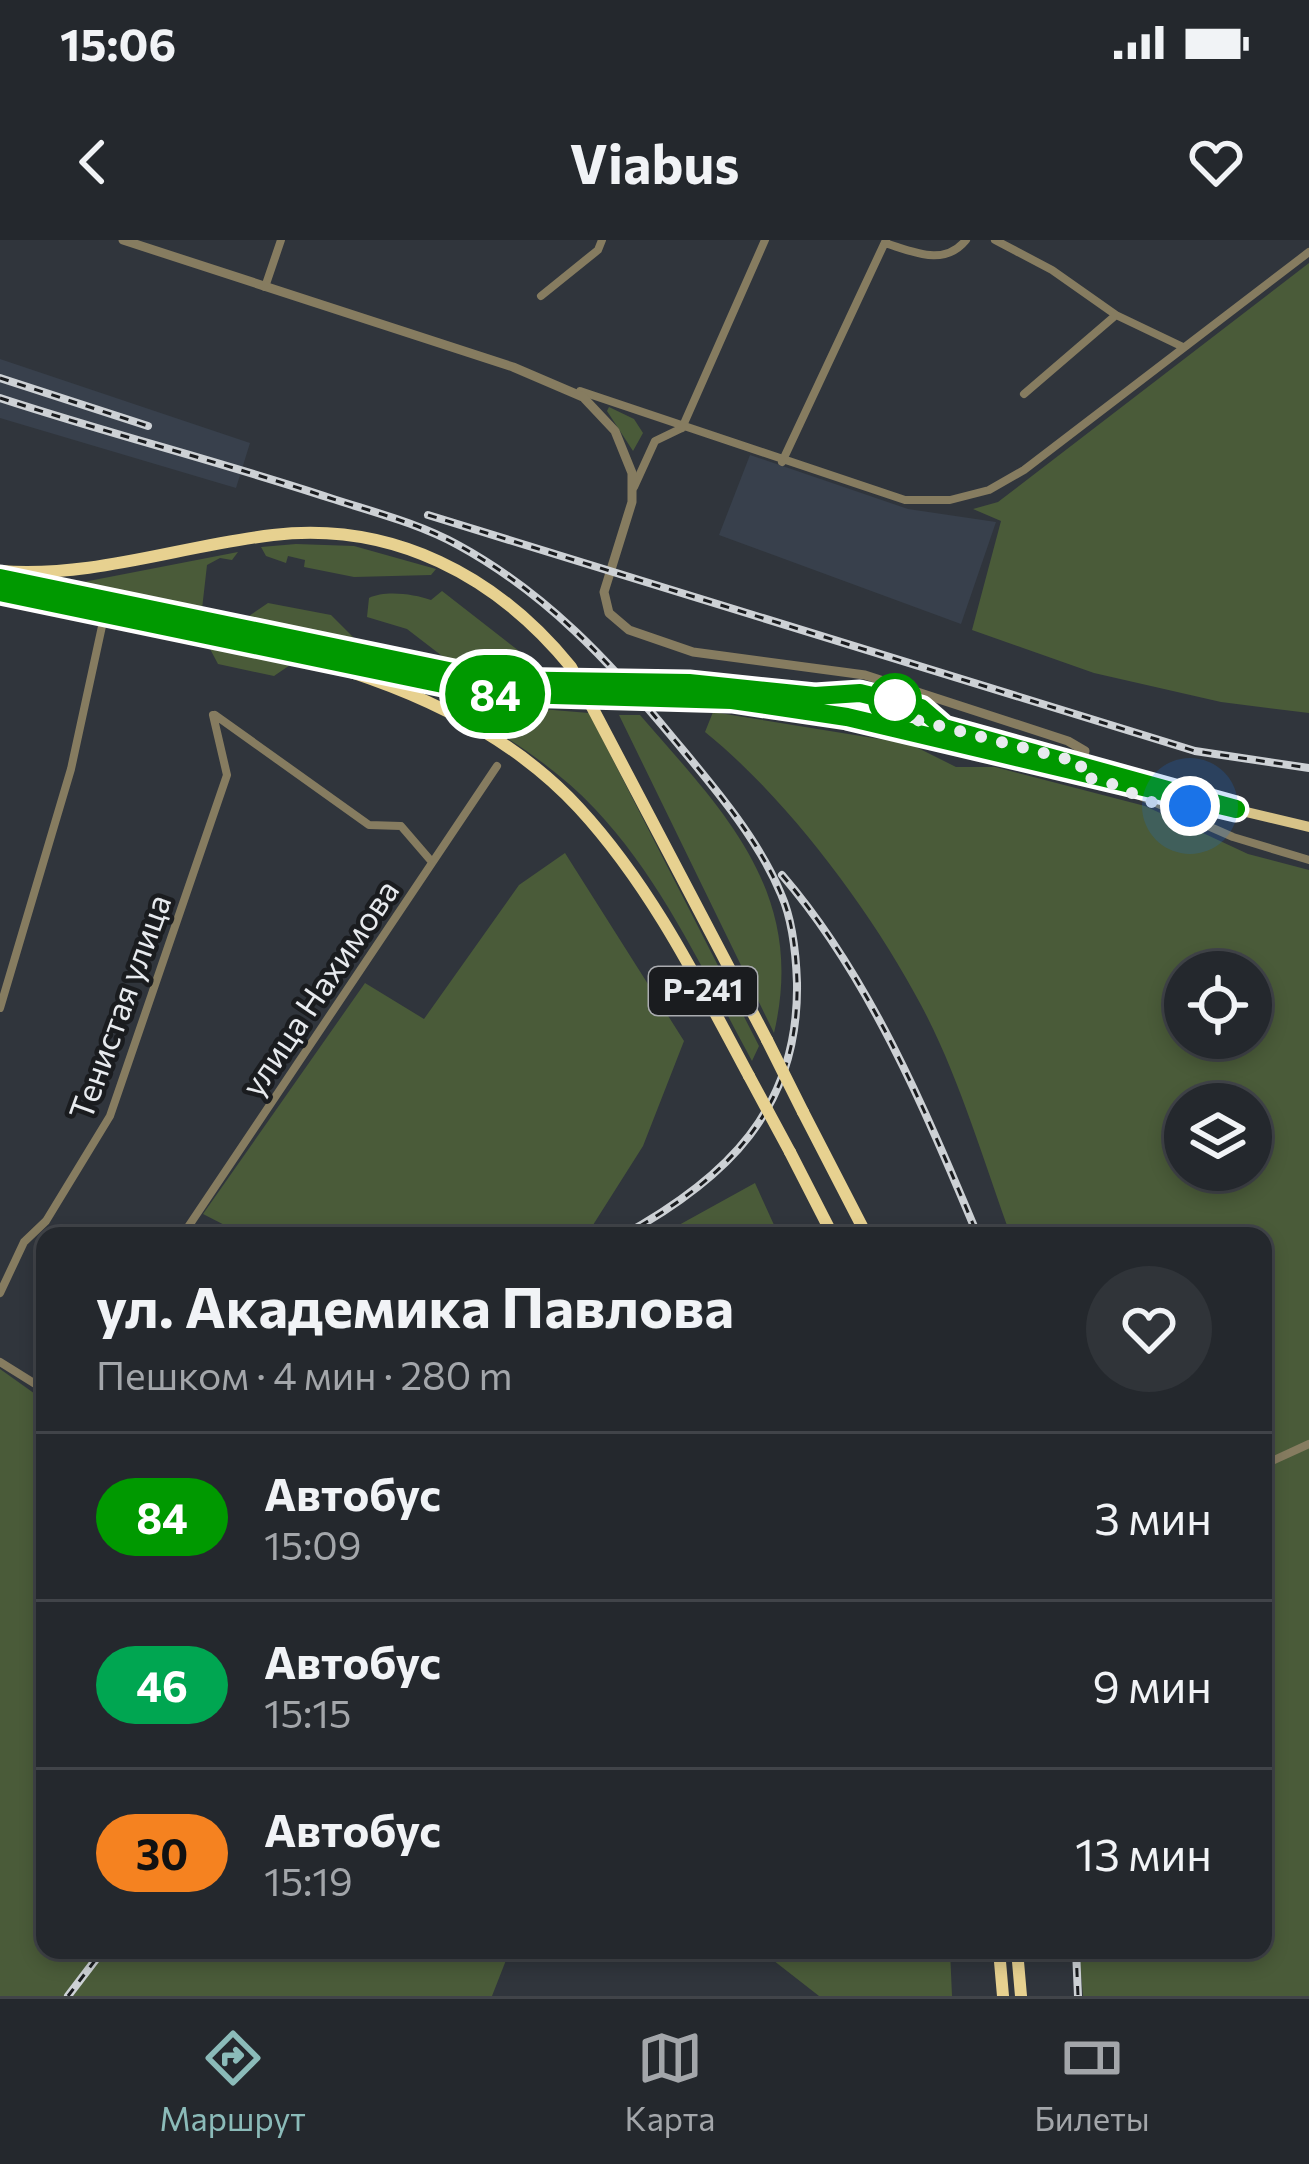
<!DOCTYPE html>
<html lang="ru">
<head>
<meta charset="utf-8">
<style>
	:root { --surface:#24282d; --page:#303439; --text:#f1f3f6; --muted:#a3a6aa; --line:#414449; --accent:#8bbbb9 }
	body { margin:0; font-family:Commissioner,sans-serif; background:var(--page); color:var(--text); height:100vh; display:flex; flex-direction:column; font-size:45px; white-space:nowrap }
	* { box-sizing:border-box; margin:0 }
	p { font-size:39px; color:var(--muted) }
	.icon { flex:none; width:66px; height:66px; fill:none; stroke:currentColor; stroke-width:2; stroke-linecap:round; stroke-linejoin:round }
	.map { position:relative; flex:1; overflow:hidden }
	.sheet { position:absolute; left:36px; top:987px; width:1236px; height:732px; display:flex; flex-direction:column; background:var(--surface); border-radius:24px; box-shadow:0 6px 18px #0003,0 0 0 3px var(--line) }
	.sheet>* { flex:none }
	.badge { padding:0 24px; border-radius:39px; font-size:42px; line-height:78px }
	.fabs { position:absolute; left:1164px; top:711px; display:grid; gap:24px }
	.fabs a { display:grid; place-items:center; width:108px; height:108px; border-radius:50%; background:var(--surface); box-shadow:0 6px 18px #0003,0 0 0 3px var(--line); font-size:60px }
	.you { position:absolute; width:60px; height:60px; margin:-30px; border:9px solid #fff; border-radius:50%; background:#1a73e8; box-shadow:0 0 0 18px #1a73e833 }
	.map>.badge { position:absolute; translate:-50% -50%; box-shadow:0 0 0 6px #fff }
	.round { display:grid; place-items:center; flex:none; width:126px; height:126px; border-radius:63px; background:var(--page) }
	.overview { display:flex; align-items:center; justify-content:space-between; height:204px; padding:0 60px }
	h1 { font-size:57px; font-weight:700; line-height:90px }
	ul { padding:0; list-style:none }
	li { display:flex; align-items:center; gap:36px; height:168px; padding:0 60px; border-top:3px solid var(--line) }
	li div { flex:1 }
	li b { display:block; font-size:45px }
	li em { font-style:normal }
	li .badge { min-width:132px; font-weight:700; text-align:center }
	.status { display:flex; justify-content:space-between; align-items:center; height:84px; padding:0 60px; background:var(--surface); direction:ltr }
	.status svg { height:33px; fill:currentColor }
	header { display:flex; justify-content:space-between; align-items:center; height:156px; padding:0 60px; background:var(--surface); font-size:54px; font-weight:700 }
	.menu { display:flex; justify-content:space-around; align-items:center; height:168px; border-top:3px solid var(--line); background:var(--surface); font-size:33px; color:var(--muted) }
	.menu a { display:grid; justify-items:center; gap:6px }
	.menu .on { color:var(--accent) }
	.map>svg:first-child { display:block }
	.built { fill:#38404c }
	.green { fill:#4a5b39; fill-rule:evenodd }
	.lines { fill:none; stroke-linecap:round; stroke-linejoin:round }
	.minor { stroke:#867c60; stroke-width:8 }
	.tertiary { stroke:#867c60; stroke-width:9 }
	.primary { stroke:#d7c388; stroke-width:10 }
	.trunk { stroke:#e7d190; stroke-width:12 }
	.rail-casing { stroke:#cdd1d5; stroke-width:8 }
	.rail { stroke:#1a1c1f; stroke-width:3; stroke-dasharray:9; stroke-linecap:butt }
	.primary-bridge { stroke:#d7c388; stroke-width:10 }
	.trunk-bridge { stroke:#e7d190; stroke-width:12 }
	.line-casing { stroke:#fff; stroke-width:27 }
	.line { stroke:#090; stroke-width:18 }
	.walk { stroke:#e7eaee; stroke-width:12; stroke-dasharray:0 21.6 }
	.stop-dot { fill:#fff; stroke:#090; stroke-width:6 }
	.labels { text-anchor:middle; stroke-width:9; stroke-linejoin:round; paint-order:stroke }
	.shield { fill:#1a1c1f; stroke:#aaacb0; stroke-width:3 }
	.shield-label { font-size:30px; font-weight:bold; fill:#e7eaee }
	.street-label { font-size:33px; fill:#e7eaee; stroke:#1a1c1f }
</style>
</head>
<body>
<div class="status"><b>15:06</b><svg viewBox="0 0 49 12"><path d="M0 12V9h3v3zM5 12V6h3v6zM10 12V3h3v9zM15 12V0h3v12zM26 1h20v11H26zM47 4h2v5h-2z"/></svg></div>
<header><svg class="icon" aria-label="back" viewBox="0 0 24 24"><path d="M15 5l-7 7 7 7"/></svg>Viabus<svg class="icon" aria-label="heart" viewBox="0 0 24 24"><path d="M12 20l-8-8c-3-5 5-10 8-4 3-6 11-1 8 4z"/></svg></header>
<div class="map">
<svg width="1309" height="1756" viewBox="0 0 1309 1756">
	<rect width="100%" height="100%" fill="#30353c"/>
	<!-- built -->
	<path class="built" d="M 0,119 L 250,203 L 236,248 L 0,178 Z
		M 750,215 L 908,269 L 996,282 L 961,384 L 719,295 Z"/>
	<!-- green -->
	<path class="green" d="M 1309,23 L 1309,473 L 1221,462 L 1094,433 L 972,390 L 1001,281 L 973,269 L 998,262 Z
		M 609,167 L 634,179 L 643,193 L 633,211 L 607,171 Z
		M 296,304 L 354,306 L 436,329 L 431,335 L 354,337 L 304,327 L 305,320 L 288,316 L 286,323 L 266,316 L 261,307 Z
		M 238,312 L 232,320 L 220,318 L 207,325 L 202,369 L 221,373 L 216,379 L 68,345 Z
		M 442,351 L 519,411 L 512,431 L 446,419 L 407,389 L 367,377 L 369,358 C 385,350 414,354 431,360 Z
		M 268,363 L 331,375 L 363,407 L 358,410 L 237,384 Z
		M 209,407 L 293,423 L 274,436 L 218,424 Z
		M 446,461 L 589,473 L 759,806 L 752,821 C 705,735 663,641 595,569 C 553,524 499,492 446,461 Z
		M 713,472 L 910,504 L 956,527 L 995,527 L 1145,566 L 1248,614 L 1309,630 L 1309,1756 L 1083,1756 L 1079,1710 L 1263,1710 L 1263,996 L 1011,996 C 983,920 959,836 921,765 C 872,672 787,558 705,492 ZM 1185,732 L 1251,732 L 1251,798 L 1185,798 ZM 1185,864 L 1251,864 L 1251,930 L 1185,930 Z
		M 640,475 C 725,573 807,653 774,793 L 619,475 Z
		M 565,613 L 684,801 L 643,906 L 586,996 L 246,996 L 203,974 L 365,743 L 424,779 L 519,645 Z
		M 755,943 L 779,996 L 659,996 Z
		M 0,1129 L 45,1161 L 45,1710 L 510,1710 L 492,1756 L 0,1756 Z
		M 760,1710 L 950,1710 L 952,1756 L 819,1756 Z"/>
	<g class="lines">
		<!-- minor -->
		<path class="minor" d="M 995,0 L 1052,30 L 1116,75 L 1024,154
			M 885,3 C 914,12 944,27 966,0
			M 265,47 L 281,0
			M 541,56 L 598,10 L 602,0
			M 1116,75 L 1183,107
			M 580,151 L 905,260 L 950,260 L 989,250 L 1024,230 L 1309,12
			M 682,188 L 765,0
			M 782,222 L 886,0
			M 634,247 L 655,201 L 682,188
			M 215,475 L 369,585 L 401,586 L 432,622
			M 1115,545 L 1233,597 L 1309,620
			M 0,768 L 71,529 L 104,377
			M 182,996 L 497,526
			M 0,1053 L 24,1002 L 46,981 L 110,876 L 227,535 L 213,475
			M 0,1122 L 45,1150
			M 1263,1225 L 1309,1204"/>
		<!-- tertiary -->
		<path class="tertiary" d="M 123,0 L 513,127 L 583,157 L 615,191 L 632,233 L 632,262 L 604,352 L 609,373 L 629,390 L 693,412 L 865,435 L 1068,501 L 1085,511 L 1080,530"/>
		<!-- primary -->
		<path class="primary" d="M 0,338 L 385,421 L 543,445
			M 350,428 L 543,458
			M 689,443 L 815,456 L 1182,552
			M 689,457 L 847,477 L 1309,587"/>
		<!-- trunk -->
		<path class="trunk" d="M 0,331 C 95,338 179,306 273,295 C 393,281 497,336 571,427 L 767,800
			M 0,352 C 193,398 436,413 579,568 C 651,646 699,743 749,836
			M 803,872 L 867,996
			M 790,912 L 833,996
			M 999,1710 L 1003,1756
			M 1017,1710 L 1021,1756"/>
		<!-- rail casing -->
		<g class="rail-casing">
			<path id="rail" d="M 0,138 L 148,186
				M 0,158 C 110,194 221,222 330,258 C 373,272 418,283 458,305 C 546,353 610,422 673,498 C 712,545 758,598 781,654 C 793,681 796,713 797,743 C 799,870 726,939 622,996
				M 428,275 L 1195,511 L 1309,528
				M 782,635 C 870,737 926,872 978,996
				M 1076,1710 L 1078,1756
				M 68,1756 L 103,1710"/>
		</g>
		<!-- rail -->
		<use href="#rail" class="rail"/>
		<!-- primary-bridge -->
		<path class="primary-bridge" d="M 543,445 L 689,443
			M 543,458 L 689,457"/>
		<!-- trunk-bridge -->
		<path class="trunk-bridge" d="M 767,800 L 803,872
			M 749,836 L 790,912"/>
	</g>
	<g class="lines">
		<!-- line casing -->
		<g class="line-casing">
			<path id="line" d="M 0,338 L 492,440 L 689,443 L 815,456 L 860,453 L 921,468 L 944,488 L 1236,569 L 847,477 L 732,460 L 486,453 L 0,352"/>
		</g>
		<!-- line -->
		<use href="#line" class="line"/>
		<!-- walk -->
		<path class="walk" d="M 895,460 L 890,473 L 1082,523 L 1079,535 L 1112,544 L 1189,579 L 1190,566"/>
	</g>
	<!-- markers -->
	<circle class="stop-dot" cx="895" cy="460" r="24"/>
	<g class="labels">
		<!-- shield labels -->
		<rect class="shield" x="649" y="727" width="108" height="48" rx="9"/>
		<g class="shield-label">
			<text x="703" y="761">Р-241</text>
		</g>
		<!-- street labels -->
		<g class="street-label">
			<text transform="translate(320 748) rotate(-56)" y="12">улица Нахимова</text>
			<text transform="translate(120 767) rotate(-70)" y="12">Тенистая улица</text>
		</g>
	</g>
</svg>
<div class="fabs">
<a><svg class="icon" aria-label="locate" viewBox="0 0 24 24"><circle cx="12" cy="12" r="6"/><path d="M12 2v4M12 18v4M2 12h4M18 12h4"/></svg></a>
<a><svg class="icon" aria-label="layers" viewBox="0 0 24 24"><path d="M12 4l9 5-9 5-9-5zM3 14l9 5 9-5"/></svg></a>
</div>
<div class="you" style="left:1190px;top:566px"></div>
<b class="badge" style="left:495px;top:454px;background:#090;color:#fff">84</b>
<section class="sheet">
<div class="overview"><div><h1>ул. Академика Павлова</h1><p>Пешком · 4 мин · 280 m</p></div><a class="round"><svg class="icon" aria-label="heart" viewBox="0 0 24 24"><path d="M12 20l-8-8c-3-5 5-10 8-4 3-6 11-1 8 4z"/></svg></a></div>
<ul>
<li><span class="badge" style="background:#090;color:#fff">84</span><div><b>Автобус</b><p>15:09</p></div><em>3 мин</em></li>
<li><span class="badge" style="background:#00a651;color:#fff">46</span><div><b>Автобус</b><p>15:15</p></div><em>9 мин</em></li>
<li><span class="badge" style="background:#f58220;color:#111">30</span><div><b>Автобус</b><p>15:19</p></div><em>13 мин</em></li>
</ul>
</section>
</div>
<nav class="menu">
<a class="on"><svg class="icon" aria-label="directions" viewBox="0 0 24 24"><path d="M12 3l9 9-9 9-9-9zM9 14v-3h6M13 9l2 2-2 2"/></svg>Маршрут</a>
<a><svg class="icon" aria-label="map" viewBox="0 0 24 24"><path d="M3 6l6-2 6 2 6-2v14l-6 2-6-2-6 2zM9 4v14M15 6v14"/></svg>Карта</a>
<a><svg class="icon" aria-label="tickets" viewBox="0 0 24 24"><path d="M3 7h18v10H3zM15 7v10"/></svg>Билеты</a>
</nav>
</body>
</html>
